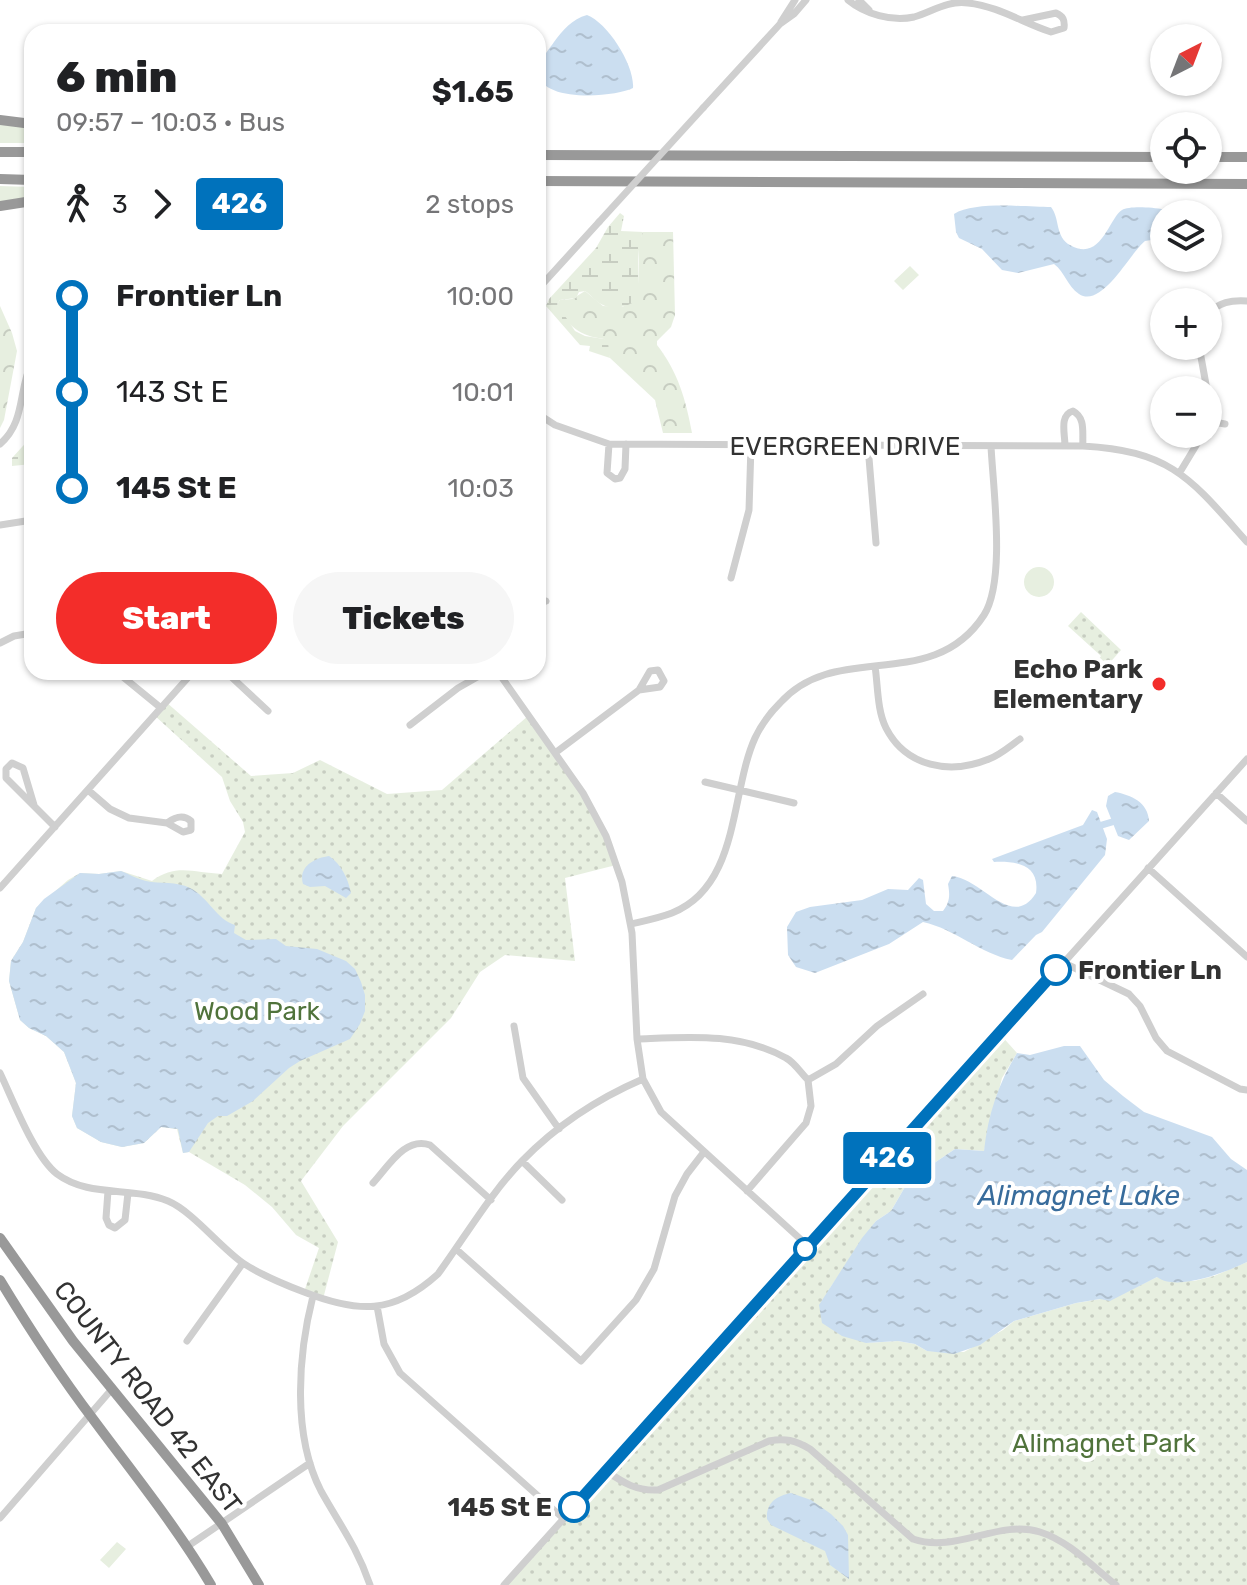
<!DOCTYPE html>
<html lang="en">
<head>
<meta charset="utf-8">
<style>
	:root { --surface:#fff; --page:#f6f6f6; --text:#202124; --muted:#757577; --accent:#f32d2a }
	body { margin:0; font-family:Rubik,sans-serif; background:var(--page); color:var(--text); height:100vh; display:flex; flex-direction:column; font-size:30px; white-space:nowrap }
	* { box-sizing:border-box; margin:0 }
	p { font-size:26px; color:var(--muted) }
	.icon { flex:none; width:44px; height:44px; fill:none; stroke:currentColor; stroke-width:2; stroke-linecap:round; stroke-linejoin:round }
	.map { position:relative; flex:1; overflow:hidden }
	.drawer { position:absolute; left:24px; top:24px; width:522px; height:656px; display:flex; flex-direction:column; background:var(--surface); border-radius:24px; box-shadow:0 2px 6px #0004 }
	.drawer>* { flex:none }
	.badge { padding:0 16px; border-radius:6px; font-size:28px; line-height:52px }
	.needle { width:52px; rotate:42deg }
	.fabs { position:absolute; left:1150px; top:24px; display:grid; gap:16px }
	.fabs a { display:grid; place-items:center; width:72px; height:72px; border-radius:50%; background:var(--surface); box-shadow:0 2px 6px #0004; font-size:40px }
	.map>.badge { position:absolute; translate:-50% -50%; box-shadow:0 0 0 4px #fff }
	.legs { display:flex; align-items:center; gap:12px; height:88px; padding:0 32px; font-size:26px }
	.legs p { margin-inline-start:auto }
	.head { display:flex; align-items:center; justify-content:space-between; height:136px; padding:0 32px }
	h1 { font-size:44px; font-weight:800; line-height:60px }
	.action { display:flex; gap:16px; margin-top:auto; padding:16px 32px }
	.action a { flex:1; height:92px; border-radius:48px; background:var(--accent); color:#fff; font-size:32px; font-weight:800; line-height:92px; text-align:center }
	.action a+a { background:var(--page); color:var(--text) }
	ul { padding:0 32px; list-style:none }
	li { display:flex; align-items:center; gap:28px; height:96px; font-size:30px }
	li i { display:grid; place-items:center; width:12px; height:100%; margin:0 10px; background:currentColor }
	li i::after { content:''; width:20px; height:20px; margin:-10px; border:6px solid; border-radius:50%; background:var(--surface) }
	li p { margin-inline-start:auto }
	li:first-child i { background:linear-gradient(#0000 50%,currentColor 0) }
	li:last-child i { background:linear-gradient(currentColor 50%,#0000 0) }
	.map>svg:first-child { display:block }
	.grass { fill:#e7efe0 }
	.forest { fill:url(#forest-crowns) }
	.wetland { fill:url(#wetland-marsh) }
	.park { fill:url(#park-dots) }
	.water { fill:url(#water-ripples) }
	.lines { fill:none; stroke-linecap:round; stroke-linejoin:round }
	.canal { stroke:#cbdef0; stroke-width:7 }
	.minor { stroke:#cfcfcf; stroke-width:7 }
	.highway { stroke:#999; stroke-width:10 }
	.minor-bridge { stroke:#cfcfcf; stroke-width:7 }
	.line-1-casing { stroke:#fff; stroke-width:18 }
	.line-1 { stroke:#0072bc; stroke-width:12 }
	.poi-dot { fill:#f32d2a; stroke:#fff; stroke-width:3 }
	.stop-1-dot { fill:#fff; stroke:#0072bc; stroke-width:4 }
	.labels { text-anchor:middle; stroke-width:8; stroke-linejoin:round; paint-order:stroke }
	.street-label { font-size:26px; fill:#323232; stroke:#fff }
	.poi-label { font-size:26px; font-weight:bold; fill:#323232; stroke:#fff; text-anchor:end }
	.stop-label { font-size:26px; font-weight:bold; fill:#323232; stroke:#fff; text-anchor:start }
	.park-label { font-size:26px; fill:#50733b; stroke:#fff }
	.water-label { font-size:28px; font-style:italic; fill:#386c9c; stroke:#fff }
</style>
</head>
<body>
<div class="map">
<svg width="1247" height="1585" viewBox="0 0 1247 1585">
	<defs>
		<pattern id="forest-crowns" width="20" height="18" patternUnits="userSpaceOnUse" patternTransform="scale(2)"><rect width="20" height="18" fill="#e7efe0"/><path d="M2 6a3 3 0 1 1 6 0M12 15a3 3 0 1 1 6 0" fill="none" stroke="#c7cdc1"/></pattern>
		<pattern id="wetland-marsh" width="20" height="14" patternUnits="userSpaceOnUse" patternTransform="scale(2)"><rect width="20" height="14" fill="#e7efe0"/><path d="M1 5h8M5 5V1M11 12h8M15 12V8" fill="none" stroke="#c7cdc1"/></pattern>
		<pattern id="park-dots" width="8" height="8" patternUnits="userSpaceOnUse" patternTransform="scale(2)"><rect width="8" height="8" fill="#e7efe0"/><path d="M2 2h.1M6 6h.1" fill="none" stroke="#c7cdc1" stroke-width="1.8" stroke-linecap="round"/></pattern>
		<pattern id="water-ripples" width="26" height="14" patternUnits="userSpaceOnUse" patternTransform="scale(2)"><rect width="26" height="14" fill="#cbdef0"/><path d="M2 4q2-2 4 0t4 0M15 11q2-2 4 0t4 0" fill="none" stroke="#afbfce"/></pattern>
	</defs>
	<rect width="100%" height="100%" fill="#fff"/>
	<!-- grass -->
	<path class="grass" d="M 0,122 L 32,126 L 32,143 L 0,143 Z
		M 0,186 L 32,187 L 32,198 L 0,203 Z
		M 910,266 L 919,275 L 903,290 L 894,281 Z
		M1024 582a15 15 0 1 1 30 0a15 15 0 1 1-30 0Z
		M 117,1542 L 126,1549 L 109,1568 L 100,1560 Z"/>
	<!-- forest -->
	<path class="forest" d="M 643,232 L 673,232 L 675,315 L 671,327 L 657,341 L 657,345 C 678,372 686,400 692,433 L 663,433 L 655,400 L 610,358 L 604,339 C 581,336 567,327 557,304 L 560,300 L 572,299 L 585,291 L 603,306 L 623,307 L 639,286 L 639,242 Z
		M 0,306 L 12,333 L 17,351 L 4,420 L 0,428 Z"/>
	<!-- wetland -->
	<path class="wetland" d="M 620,213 L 624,216 L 621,231 L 643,232 C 635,254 640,275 639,298 C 630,307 612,311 601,304 C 595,301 591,295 585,291 L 579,292 L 576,298 L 560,300 L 557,304 L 575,331 L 585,336 L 604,339 L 608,343 L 610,358 L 589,351 L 590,346 L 580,345 L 546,306 L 549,299 L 596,248 L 608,227 Z
		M 32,436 L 32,464 L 12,466 L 12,458 Z"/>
	<!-- park -->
	<path class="park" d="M 1081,612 L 1121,650 L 1107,666 L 1099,659 L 1101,656 L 1068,626 Z
		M 166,702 L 251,776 L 293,773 L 320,760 L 387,794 L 442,790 L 528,716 L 583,793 L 616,865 L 565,878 L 575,961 L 505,955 L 480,972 L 451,1018 L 343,1126 L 301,1181 L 338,1242 L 323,1299 L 304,1292 L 319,1248 L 296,1235 L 272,1207 L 245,1185 L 189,1152 L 183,1153 L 177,1129 L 161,1127 L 144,1143 L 122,1147 L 101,1142 L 77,1128 L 72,1116 L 76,1083 L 64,1052 L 46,1036 L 29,1028 L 20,1020 L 9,981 L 11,961 L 23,942 L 36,908 L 68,880 L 80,873 L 99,874 L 121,871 L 152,881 C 176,863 194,873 222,874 L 245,832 L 243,822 L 230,801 L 222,777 L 154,715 Z
		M 999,1033 L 1017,1053 L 1002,1078 L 984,1151 L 955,1149 L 909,1180 L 891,1211 L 876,1221 L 830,1288 L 866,1343 L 898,1341 L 915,1344 L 927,1351 L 964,1352 L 1003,1330 L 1014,1321 L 1076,1303 L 1101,1299 L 1110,1300 L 1157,1277 L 1194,1281 L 1214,1276 L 1247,1262 L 1247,1585 L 509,1585 L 506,1583 Z"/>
	<!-- water -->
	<path class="water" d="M 587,15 C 608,23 635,66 633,88 C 614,98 527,104 540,64 C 543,56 549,49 554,42 C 563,30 572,19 587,15 Z
		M 1051,207 C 1060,218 1055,237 1070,245 C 1101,263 1109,218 1122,210 C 1132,204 1173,209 1183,214 L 1164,214 L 1164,238 L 1145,241 C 1130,253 1102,309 1079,294 C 1067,286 1065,272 1054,264 L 1018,273 L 1002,270 L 982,249 L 959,238 L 956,232 L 954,214 C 975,201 1026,207 1051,207 Z
		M 1115,792 C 1131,795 1148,802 1149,821 L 1129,840 L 1118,836 L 1106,806 L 1108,796 Z
		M 1092,810 L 1097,812 L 1107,839 L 1105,855 L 1042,932 L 1036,935 L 1012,960 C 981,954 955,929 923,922 L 889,944 L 815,973 L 796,967 L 788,955 L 787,927 L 796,912 L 810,907 L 862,900 L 888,889 L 908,890 L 919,878 L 923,880 L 926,904 L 934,911 L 943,911 C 950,902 950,895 948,884 L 952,876 C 983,879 1012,931 1036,893 C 1040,865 1017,861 994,862 L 992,859 L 1083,825 Z
		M 329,856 C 341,864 348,878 351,893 L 346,898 L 325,886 L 310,887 L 303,884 C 298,867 314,858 329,856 Z
		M 121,871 C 129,874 137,879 146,881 C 161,884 176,881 190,888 C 208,897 217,920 235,925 L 234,933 L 246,940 L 276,939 L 286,946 L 317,949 L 346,961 L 355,969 L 361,982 L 365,995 L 365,1011 L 360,1024 L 350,1039 L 300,1061 L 289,1068 L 253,1101 L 227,1116 L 218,1116 L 208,1123 L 189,1152 L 183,1153 L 178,1129 L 161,1127 L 144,1143 L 122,1147 L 101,1142 L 77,1128 L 72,1116 L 76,1083 L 64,1052 L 46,1036 L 29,1028 L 20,1020 L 9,981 L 11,961 L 23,942 L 36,908 L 44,899 L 80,873 L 99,874 Z
		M 1064,1046 L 1080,1046 L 1104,1080 L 1123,1096 L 1144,1112 L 1212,1137 L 1231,1159 L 1247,1170 L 1247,1262 C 1226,1272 1177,1292 1157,1277 L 1110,1301 L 1100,1299 L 1076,1303 L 1014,1321 L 980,1345 L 954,1354 L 927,1351 L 915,1344 L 898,1341 L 866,1343 L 842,1336 L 822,1323 L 819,1305 L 862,1238 L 876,1221 L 891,1211 L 909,1180 L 955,1149 L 984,1151 C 988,1115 998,1084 1017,1053 L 1030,1055 Z
		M 791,1493 L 811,1500 L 831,1514 L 843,1526 L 848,1535 L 849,1579 L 830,1565 L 825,1551 L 771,1525 L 767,1519 C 766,1503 776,1496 791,1493 Z"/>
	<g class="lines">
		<!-- canal -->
		<path class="canal" d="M 1102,825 L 1112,822"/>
		<!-- minor -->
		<path class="minor" d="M 848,0 C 865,14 892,22 914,17 C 932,12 947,0 968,3 C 998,6 1023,23 1051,32 L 1064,28 C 1065,20 1063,16 1056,13 L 1023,20
			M 859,0 L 869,10
			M 781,22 L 795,0
			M 703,108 L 780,24 L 794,14 L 806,0
			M 538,289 L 599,222
			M 1208,314 C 1219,302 1231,300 1247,301
			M 1199,346 L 1207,390
			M 1208,398 L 1208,404
			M 538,414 L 555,425 L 609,444 L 1083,446 C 1172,451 1191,479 1247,542
			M 1208,421 L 1225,424
			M 0,444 C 26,422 18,389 32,362
			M 609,444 L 607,473 L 615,479 L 620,478 L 625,469 L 626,444
			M 868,446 L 876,543
			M 1065,446 C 1065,434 1059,415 1073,411 C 1086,418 1082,433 1083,446
			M 1180,472 L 1203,434
			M 0,525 L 32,520
			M 731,578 L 749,510 L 751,445
			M 538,603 L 546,601
			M 0,643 L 14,636 L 32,633
			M 875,666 C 878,686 877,710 886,728 C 906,767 950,775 989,759 C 1000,755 1010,746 1020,739
			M 117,672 L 161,708
			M 226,672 L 268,711
			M 498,672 L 583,793 L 606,836 L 622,882 L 632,933 L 637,1039 L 643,1079 L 661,1112 L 808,1246
			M 410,725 L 458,688 L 486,672
			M 555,753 L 639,690 L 660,687 L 664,681 L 658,670 L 650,671 L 639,690
			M 705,782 L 794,803
			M 88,790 L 110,809 L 129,818 L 167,823 L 183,832 L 191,830 L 191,821 C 183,814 175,817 167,823
			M 1216,793 L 1247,821
			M 34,805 L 23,768 L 12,763 L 6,769 L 6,778 L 55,827
			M 1148,868 L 1247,957
			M 0,888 L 193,672
			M 631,924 C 644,921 659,918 672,913 C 740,886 730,793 755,738 C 761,725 770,713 780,703 C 837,639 932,695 984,615 C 1006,580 993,488 991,446
			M 1062,962 L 1129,994 L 1140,1006 L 1156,1038 L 1167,1051 L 1240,1089 L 1247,1090
			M 514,1026 L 523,1078 L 559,1129
			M 637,1039 C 688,1037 739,1032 786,1058 C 794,1062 801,1073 808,1080
			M 0,1073 C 13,1100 34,1156 57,1174 C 89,1198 132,1186 168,1201 C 192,1211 220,1247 243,1263 C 261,1275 283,1284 304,1292 C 358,1313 393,1315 438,1274 C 465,1237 490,1194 522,1161 C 556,1126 599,1098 643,1079
			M 808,1080 L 836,1064 L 877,1026 L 923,994
			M 522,1161 L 562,1200
			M 373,1183 C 388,1167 405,1136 430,1145 L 491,1200
			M 108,1191 L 106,1218 L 109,1225 L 115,1228 L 125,1220 L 128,1193
			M 747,1191 L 806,1123 L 811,1106 L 808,1080
			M 456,1249 L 581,1361 L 636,1300 L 654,1269 L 675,1196 L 687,1174 L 704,1152
			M 313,1296 C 298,1355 292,1435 321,1491 C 340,1525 357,1547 370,1585
			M 377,1306 L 384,1344 L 400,1373 L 564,1519
			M 187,1341 L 243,1263
			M 606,1471 C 624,1483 636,1491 658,1490 L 769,1441 C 785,1438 795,1440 810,1449 L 913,1539 C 956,1554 998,1519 1040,1532 C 1069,1541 1093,1567 1116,1585
			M 0,1518 L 112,1389
			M 188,1546 L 310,1463
			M 504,1585 L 1247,759"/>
		<!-- highway -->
		<path class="highway" d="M 0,120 L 32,124
			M 0,152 L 32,152
			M 538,155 L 1164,157
			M 1208,157 L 1247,157
			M 0,179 L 32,180
			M 538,181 L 1247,184
			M 0,206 L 32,201
			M 0,1238 L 73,1341 L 222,1524 L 259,1585
			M 0,1280 C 29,1328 59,1374 93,1419 C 133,1473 176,1526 211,1585"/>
		<!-- minor-bridge -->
		<path class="minor-bridge" d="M 599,222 L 703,108"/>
	</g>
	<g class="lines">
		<!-- line-1 casing -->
		<g class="line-1-casing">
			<path id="line-1" d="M 574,1507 L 1056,970"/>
		</g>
		<!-- line-1 -->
		<use href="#line-1" class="line-1"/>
	</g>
	<!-- markers -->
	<circle class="poi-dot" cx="1159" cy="684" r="8"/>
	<g class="stop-1-dot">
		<circle cx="1056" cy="970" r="14"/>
		<circle cx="805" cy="1249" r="10"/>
		<circle cx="574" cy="1507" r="14"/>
	</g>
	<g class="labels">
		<!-- street labels -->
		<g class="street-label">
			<text x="845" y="455">EVERGREEN DRIVE</text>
			<text transform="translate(148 1397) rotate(52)" y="9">COUNTY ROAD 42 EAST</text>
		</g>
		<!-- poi labels -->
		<g class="poi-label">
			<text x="1143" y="678">Echo Park<tspan x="1143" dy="30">Elementary</tspan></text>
		</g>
		<!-- stop labels -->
		<g class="stop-label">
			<text x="1078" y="979">Frontier Ln</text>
			<text x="552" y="1516" text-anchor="end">145 St E</text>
		</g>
		<!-- park labels -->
		<g class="park-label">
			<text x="257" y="1020">Wood Park</text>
			<text x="1104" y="1452">Alimagnet Park</text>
		</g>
		<!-- water labels -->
		<g class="water-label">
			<text x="1079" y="1205">Alimagnet Lake</text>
		</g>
	</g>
</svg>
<div class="fabs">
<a><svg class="needle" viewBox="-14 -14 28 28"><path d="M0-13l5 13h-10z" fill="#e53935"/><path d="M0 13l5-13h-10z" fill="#757577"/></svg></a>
<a><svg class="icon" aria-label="locate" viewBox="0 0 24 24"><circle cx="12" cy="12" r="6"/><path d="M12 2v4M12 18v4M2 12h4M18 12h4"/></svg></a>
<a><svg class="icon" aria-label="layers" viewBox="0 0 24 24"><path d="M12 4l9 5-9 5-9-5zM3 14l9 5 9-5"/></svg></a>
<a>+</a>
<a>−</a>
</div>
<b class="badge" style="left:887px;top:1158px;background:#0072bc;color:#fff">426</b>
<section class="drawer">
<div class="head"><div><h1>6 min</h1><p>09:57 – 10:03 · Bus</p></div><b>$1.65</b></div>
<div class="legs"><svg class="icon" aria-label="walk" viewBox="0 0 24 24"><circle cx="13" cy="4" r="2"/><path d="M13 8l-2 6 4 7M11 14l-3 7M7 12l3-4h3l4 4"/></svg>3<svg class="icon" aria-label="forward" viewBox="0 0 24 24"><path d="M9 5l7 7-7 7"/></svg><b class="badge" style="background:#0072bc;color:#fff">426</b><p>2 stops</p></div>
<ul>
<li><i style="color:#0072bc"></i><b>Frontier Ln</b><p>10:00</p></li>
<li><i style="color:#0072bc"></i><span>143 St E</span><p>10:01</p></li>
<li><i style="color:#0072bc"></i><b>145 St E</b><p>10:03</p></li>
</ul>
<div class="action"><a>Start</a><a>Tickets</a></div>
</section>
</div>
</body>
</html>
